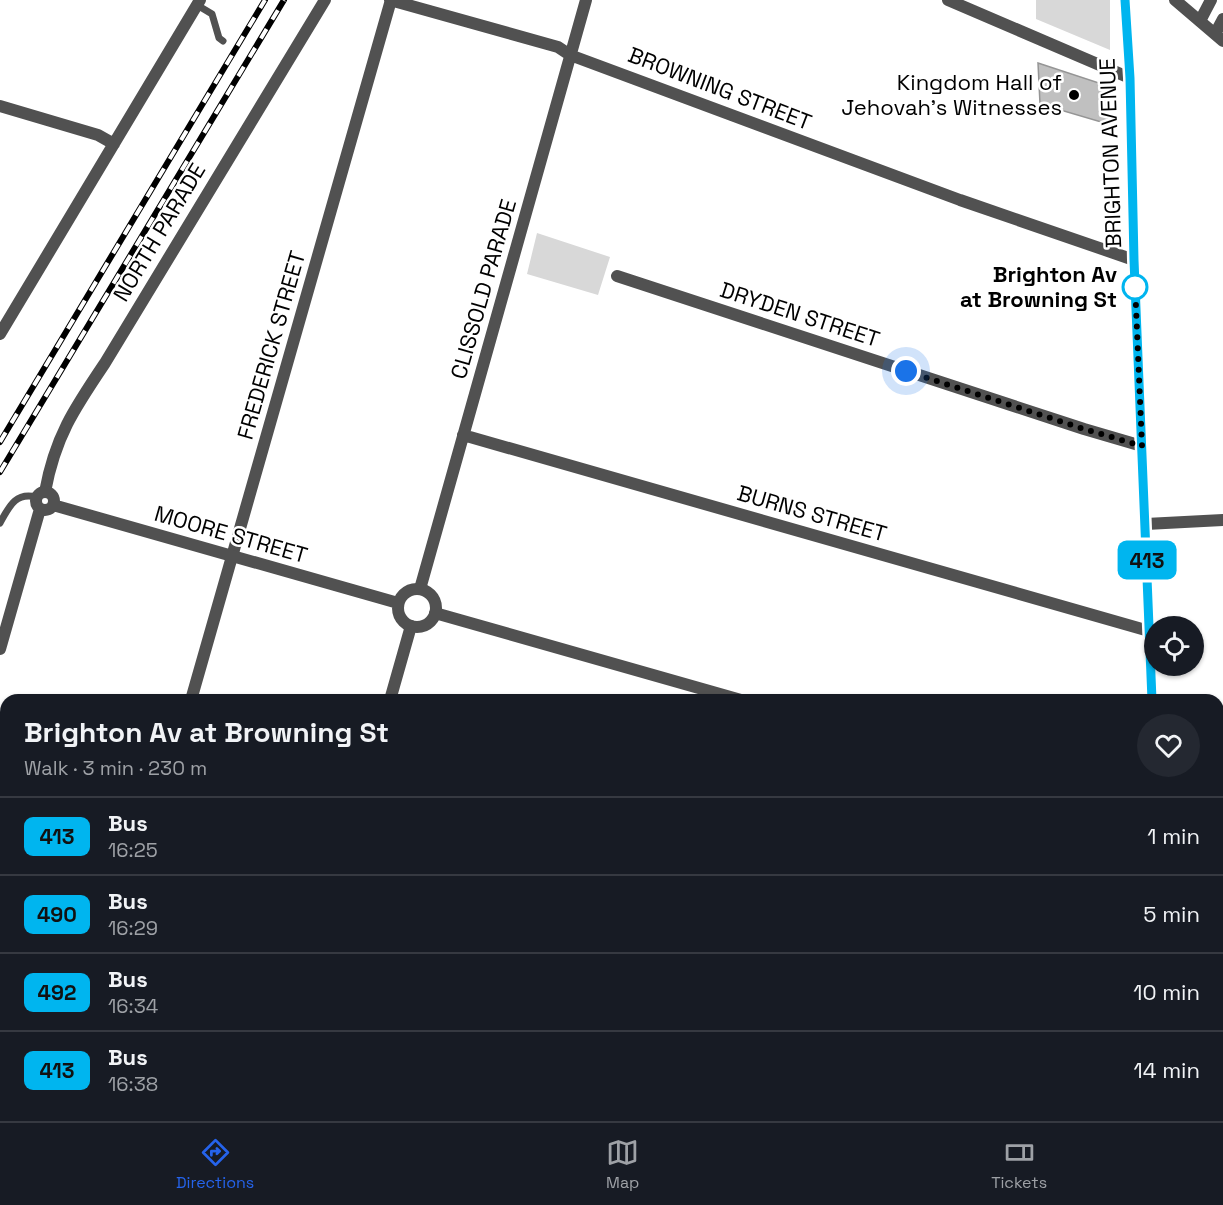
<!DOCTYPE html>
<html lang="en">
<head>
<meta charset="utf-8">
<style>
	:root { --surface:#171b24; --page:#242831; --text:#f1f3f6; --muted:#9ea1a6; --line:#363941; --accent:#2563eb }
	body { margin:0; font-family:"Space Grotesk",sans-serif; background:var(--page); color:var(--text); height:100vh; display:flex; flex-direction:column; font-size:22px; white-space:nowrap }
	* { box-sizing:border-box; margin:0 }
	p { font-size:20px; color:var(--muted) }
	.icon { flex:none; width:33px; height:33px; fill:none; stroke:currentColor; stroke-width:2; stroke-linecap:round; stroke-linejoin:round }
	.map { position:relative; flex:1; overflow:hidden }
	.details { position:absolute; left:0px; top:694px; width:1224px; height:428px; display:flex; flex-direction:column; background:var(--surface); border-radius:18px 18px 0 0; box-shadow:0 2px 4px #0004 }
	.details>* { flex:none }
	.badge { padding:0 12px; border-radius:9px; font-size:21px; line-height:39px }
	.controls { position:absolute; left:1144px; top:616px; display:grid; gap:12px }
	.controls a { display:grid; place-items:center; width:60px; height:60px; border-radius:50%; background:var(--surface); box-shadow:0 2px 4px #0004; font-size:30px }
	.you { position:absolute; width:30px; height:30px; margin:-15px; border:4px solid #fff; border-radius:50%; background:#1a73e8; box-shadow:0 0 0 9px #1a73e833 }
	.map>.badge { position:absolute; translate:-50% -50%; box-shadow:0 0 0 3px #fff }
	.round { display:grid; place-items:center; flex:none; width:63px; height:63px; border-radius:32px; background:var(--page) }
	.head { display:flex; align-items:center; justify-content:space-between; height:102px; padding:0 24px }
	h1 { font-size:28px; font-weight:700; line-height:45px }
	ul { padding:0; list-style:none }
	li { display:flex; align-items:center; gap:18px; height:78px; padding:0 24px; border-top:2px solid var(--line) }
	li div { flex:1 }
	li b { display:block; font-size:22px }
	li em { font-style:normal }
	li .badge { min-width:66px; font-weight:700; text-align:center }
	.tabs { display:flex; justify-content:space-around; align-items:center; height:84px; border-top:2px solid var(--line); background:var(--surface); font-size:16px; color:var(--muted) }
	.tabs a { display:grid; justify-items:center; gap:3px }
	.tabs .active { color:var(--accent) }
	.map>svg:first-child { display:block }
	.green { fill:#d8d8d8 }
	.water { fill:#9f9f9f }
	.building { fill:#c0c0c0; stroke:#959595; stroke-width:1.5 }
	.lines { fill:none; stroke-linecap:round; stroke-linejoin:round }
	.service { stroke:#515151; stroke-width:7 }
	.minor { stroke:#515151; stroke-width:12 }
	.tertiary { stroke:#515151; stroke-width:12 }
	.secondary { stroke:#1e1e1e; stroke-width:12 }
	.rail-casing { stroke:#000; stroke-width:6 }
	.rail { stroke:#fff; stroke-width:4; stroke-dasharray:11; stroke-linecap:butt }
	.line-casing { stroke:#fff; stroke-width:14 }
	.line { stroke:#00b5ef; stroke-width:9 }
	.walk { stroke:#000; stroke-width:6; stroke-dasharray:0 10.8 }
	.poi-dot { fill:#000; stroke:#fff; stroke-width:2 }
	.stop-dot { fill:#fff; stroke:#00b5ef; stroke-width:3 }
	.labels { text-anchor:middle; stroke-width:5; stroke-linejoin:round; paint-order:stroke }
	.poi-label { font-size:22px; fill:#000; stroke:#fff; text-anchor:end }
	.street-label { font-size:22px; fill:#000; stroke:#fff }
	.stop-label { font-size:22px; font-weight:bold; fill:#000; stroke:#fff; text-anchor:end }
</style>
</head>
<body>
<div class="map">
<svg width="1223" height="1121" viewBox="0 0 1223 1121">
	<rect width="100%" height="100%" fill="#fff"/>
	<!-- green -->
	<path class="green" d="M 1036,0 L 1110,0 L 1110,50 L 1036,19 Z
		M 537,233 L 610,257 L 598,295 L 527,274 Z
		M 1218,975 L 1223,981 L 1223,1121 L 1001,1121 L 1002,1116 L 1218,1116 Z
		M 6,1091 L 6,1116 L 238,1116 L 248,1121 L 0,1121 L 0,1092 Z
		M 451,1116 L 671,1116 L 689,1121 L 463,1121 Z
		M 897,1116 L 982,1116 L 999,1121 L 896,1121 Z"/>
	<!-- water -->
	<path class="water" d="M 0,996 L 6,996 L 6,1052 L 0,1052 Z
		M 273,1116 L 451,1116 L 463,1121 L 281,1121 Z"/>
	<!-- building -->
	<path class="building" d="M 1038,63 L 1108,86 L 1108,124 L 1040,104 Z"/>
	<g class="lines">
		<!-- service -->
		<path class="service" d="M 197,5 L 212,14 L 219,38 L 223,41
			M 0,523 C 9,507 15,492 36,497
			M 1218,964 L 1223,966"/>
		<!-- minor -->
		<path class="minor" d="M 390,0 L 558,47 L 570,55 L 960,200 L 1134,260
			M 948,0 L 1130,78
			M 1175,0 L 1223,41
			M 1200,21 L 1211,0
			M 1215,34 L 1223,19
			M 0,106 L 98,135 L 114,144
			M 617,276 L 1084,429 L 1142,446
			M 0,334 L 200,0
			M 463,435 L 1149,631
			M 45,492 C 55,437 74,409 105,363 L 325,0
			M 1146,524 L 1223,520
			M 420,589 L 586,0
			M 191,700 L 391,0
			M 390,700 L 411,626
			M 1218,885 L 1223,880
			M 690,1121 L 691,1116
			M 896,1121 L 897,1116"/>
		<!-- tertiary -->
		<path class="tertiary" d="M36 501a9 9 0 1 1 18 0a9 9 0 1 1-18 0Z
			M 53,505 L 398,603
			M398 608a19 19 0 1 1 38 0a19 19 0 1 1-38 0Z
			M 435,613 L 741,700
			M 0,649 L 40,509"/>
		<!-- secondary -->
		<path class="secondary" d="M 1125,0 L 1130,78 L 1134,260 L 1152,700
			M 1218,975 L 1223,981"/>
		<!-- rail casing -->
		<g class="rail-casing">
			<path id="rail" d="M 0,442 L 265,0
				M 0,472 L 284,0"/>
		</g>
		<!-- rail -->
		<use href="#rail" class="rail"/>
	</g>
	<g class="lines">
		<!-- line casing -->
		<g class="line-casing">
			<path id="line" d="M 1125,0 L 1130,78 L 1134,260 L 1152,700"/>
		</g>
		<!-- line -->
		<use href="#line" class="line"/>
		<!-- walk -->
		<path class="walk" d="M 906,371 L 1084,429 L 1142,446 L 1135,284 L 1135,287"/>
	</g>
	<!-- markers -->
	<circle class="poi-dot" cx="1074" cy="95" r="6"/>
	<circle class="stop-dot" cx="1135" cy="287" r="12"/>
	<g class="labels">
		<!-- poi labels -->
		<g class="poi-label">
			<text x="1062" y="90">Kingdom Hall of<tspan x="1062" dy="25">Jehovah's Witnesses</tspan></text>
		</g>
		<!-- street labels -->
		<g class="street-label">
			<text transform="translate(720 88) rotate(21)" y="8">BROWNING STREET</text>
			<text transform="translate(1110 153) rotate(-92)" y="8">BRIGHTON AVENUE</text>
			<text transform="translate(159 232) rotate(-59)" y="8">NORTH PARADE</text>
			<text transform="translate(483 289) rotate(-74)" y="8">CLISSOLD PARADE</text>
			<text transform="translate(800 314) rotate(18)" y="8">DRYDEN STREET</text>
			<text transform="translate(271 345) rotate(-74)" y="8">FREDERICK STREET</text>
			<text transform="translate(812 513) rotate(16)" y="8">BURNS STREET</text>
			<text transform="translate(231 534) rotate(16)" y="8">MOORE STREET</text>
		</g>
		<!-- stop labels -->
		<g class="stop-label">
			<text x="1117" y="282">Brighton Av<tspan x="1117" dy="25">at Browning St</tspan></text>
		</g>
	</g>
</svg>
<div class="controls">
<a><svg class="icon" aria-label="locate" viewBox="0 0 24 24"><circle cx="12" cy="12" r="6"/><path d="M12 2v4M12 18v4M2 12h4M18 12h4"/></svg></a>
</div>
<div class="you" style="left:906px;top:371px"></div>
<b class="badge" style="left:1147px;top:560px;background:#00b5ef;color:#111">413</b>
<section class="details">
<div class="head"><div><h1>Brighton Av at Browning St</h1><p>Walk · 3 min · 230 m</p></div><a class="round"><svg class="icon" aria-label="heart" viewBox="0 0 24 24"><path d="M12 20l-8-8c-3-5 5-10 8-4 3-6 11-1 8 4z"/></svg></a></div>
<ul>
<li><span class="badge" style="background:#00b5ef;color:#111">413</span><div><b>Bus</b><p>16:25</p></div><em>1 min</em></li>
<li><span class="badge" style="background:#00b5ef;color:#111">490</span><div><b>Bus</b><p>16:29</p></div><em>5 min</em></li>
<li><span class="badge" style="background:#00b5ef;color:#111">492</span><div><b>Bus</b><p>16:34</p></div><em>10 min</em></li>
<li><span class="badge" style="background:#00b5ef;color:#111">413</span><div><b>Bus</b><p>16:38</p></div><em>14 min</em></li>
</ul>
</section>
</div>
<nav class="tabs">
<a class="active"><svg class="icon" aria-label="directions" viewBox="0 0 24 24"><path d="M12 3l9 9-9 9-9-9zM9 14v-3h6M13 9l2 2-2 2"/></svg>Directions</a>
<a><svg class="icon" aria-label="map" viewBox="0 0 24 24"><path d="M3 6l6-2 6 2 6-2v14l-6 2-6-2-6 2zM9 4v14M15 6v14"/></svg>Map</a>
<a><svg class="icon" aria-label="tickets" viewBox="0 0 24 24"><path d="M3 7h18v10H3zM15 7v10"/></svg>Tickets</a>
</nav>
</body>
</html>
